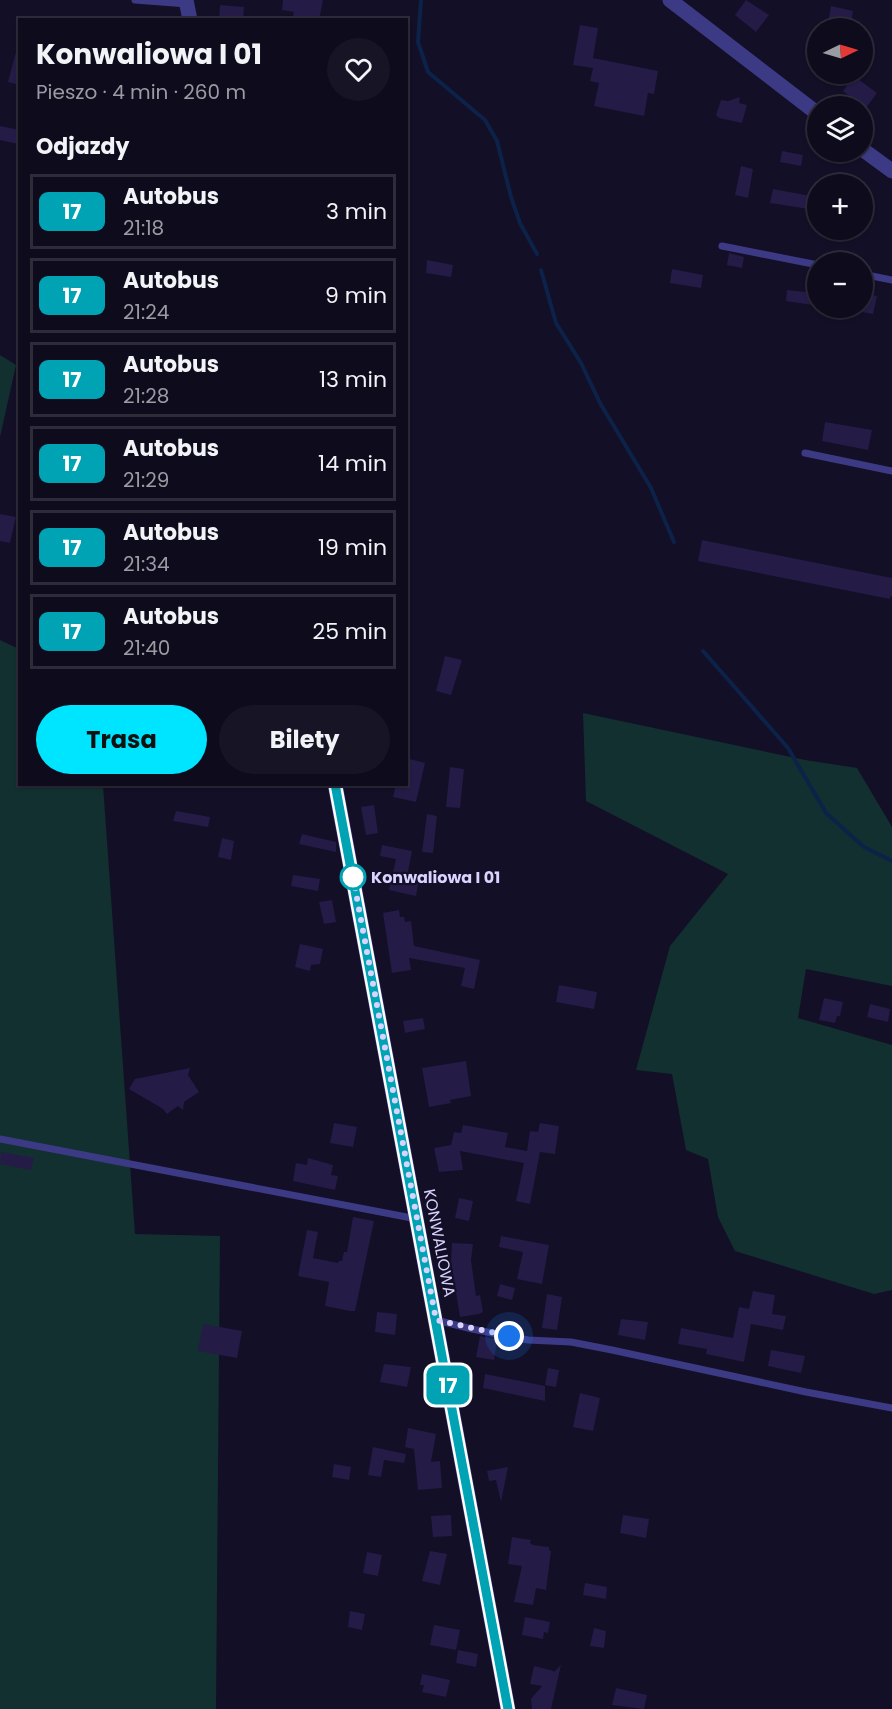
<!DOCTYPE html>
<html lang="pl">
<head>
<meta charset="utf-8">
<style>
	:root { --surface:#0e0b1c; --page:#171425; --text:#f1f3f6; --muted:#9b9ba3; --line:#2e2b3b; --accent:#00e5ff }
	body { margin:0; font-family:Poppins,sans-serif; background:var(--page); color:var(--text); height:100vh; display:flex; flex-direction:column; font-size:22px; white-space:nowrap }
	* { box-sizing:border-box; margin:0 }
	p { font-size:20px; color:var(--muted) }
	.icon { flex:none; width:33px; height:33px; fill:none; stroke:currentColor; stroke-width:2; stroke-linecap:round; stroke-linejoin:round }
	.map { position:relative; flex:1; overflow:hidden }
	.sheet { position:absolute; left:18px; top:18px; width:390px; height:768px; display:flex; flex-direction:column; background:var(--surface); border-radius:0px; box-shadow:0 2px 4px #0004,0 0 0 2px var(--line) }
	.sheet>* { flex:none }
	.badge { padding:0 12px; border-radius:9px; font-size:21px; line-height:39px }
	.needle { width:39px; rotate:85deg }
	.tools { position:absolute; left:807px; top:18px; display:grid; gap:12px }
	.tools a { display:grid; place-items:center; width:66px; height:66px; border-radius:50%; background:var(--surface); box-shadow:0 2px 4px #0004,0 0 0 2px var(--line); font-size:30px }
	.you { position:absolute; width:30px; height:30px; margin:-15px; border:4px solid #fff; border-radius:50%; background:#1a73e8; box-shadow:0 0 0 9px #1a73e833 }
	.map>.badge { position:absolute; translate:-50% -50%; box-shadow:0 0 0 3px #fff }
	h2 { padding:0 18px; font-size:22px; line-height:54px }
	.round { display:grid; place-items:center; flex:none; width:63px; height:63px; border-radius:32px; background:var(--page) }
	.headline { display:flex; align-items:center; justify-content:space-between; height:102px; padding:0 18px }
	h1 { font-size:28px; font-weight:700; line-height:45px }
	.cta { display:flex; gap:12px; margin-top:auto; padding:12px 18px }
	.cta a { flex:1; height:69px; border-radius:36px; background:var(--accent); color:#111; font-size:24px; font-weight:700; line-height:69px; text-align:center }
	.cta a+a { background:var(--page); color:var(--text) }
	ul { padding:0; list-style:none }
	li { display:flex; align-items:center; gap:18px; height:75px; margin:0 12px 9px; padding:0 6px; border:3px solid var(--line); border-radius:0px }
	li div { flex:1 }
	li b { display:block; font-size:22px }
	li em { font-style:normal }
	li .badge { min-width:66px; font-weight:700; text-align:center }
	.map>svg:first-child { display:block }
	.green { fill:#12302f }
	.lines { fill:none; stroke-linecap:round; stroke-linejoin:round }
	.stream { stroke:#0c2248; stroke-width:4 }
	.building { fill:#241b47 }
	.service { stroke:#3d3a85; stroke-width:7 }
	.tertiary { stroke:#3d3a85; stroke-width:15 }
	.line-casing { stroke:#fff; stroke-width:14 }
	.line { stroke:#00a3b4; stroke-width:9 }
	.walk { stroke:#d9d4ff; stroke-width:6; stroke-dasharray:0 10.8 }
	.stop-dot { fill:#fff; stroke:#00a3b4; stroke-width:3 }
	.labels { text-anchor:middle; stroke-width:4.5; stroke-linejoin:round; paint-order:stroke }
	.stop-label { font-size:16px; font-weight:bold; fill:#d9d4ff; stroke:#130f26; text-anchor:start }
	.street-label { font-size:16px; fill:#d9d4ff; stroke:#130f26 }
</style>
</head>
<body>
<div class="map">
<svg width="892" height="1709" viewBox="0 0 892 1709">
	<rect width="100%" height="100%" fill="#130f26"/>
	<!-- green -->
	<path class="green" d="M 0,355 L 16,365 L 0,437 Z
		M 0,640 L 19,649 L 20,784 L 103,785 L 135,1234 L 220,1236 L 216,1709 L 0,1709 Z
		M 583,713 L 805,760 L 857,768 L 892,827 L 892,986 L 806,969 L 798,1018 L 892,1045 L 892,1290 L 874,1294 L 735,1251 L 718,1217 L 708,1159 L 686,1150 L 672,1074 L 636,1070 L 670,946 L 728,874 L 586,801 Z"/>
	<g class="lines">
		<!-- stream -->
		<path class="stream" d="M 421,0 L 418,42 L 428,72 L 485,120 L 497,141 L 511,197 L 520,223 L 537,254
			M 541,270 L 556,323 L 581,363 L 600,403 L 651,488 L 674,542
			M 703,651 L 788,748 L 826,813 L 864,847 L 892,861"/>
	</g>
	<!-- building -->
	<path class="building" d="M 283,0 L 323,0 L 319,20 L 292,20 L 294,12 L 282,10 Z
		M 746,0 L 769,15 L 756,32 L 735,15 Z
		M 220,5 L 244,7 L 243,20 L 219,20 Z
		M 831,6 L 853,11 L 850,28 L 827,28 Z
		M 580,25 L 598,28 L 593,58 L 658,71 L 654,94 L 648,93 L 644,116 L 594,106 L 599,83 L 590,81 L 593,68 L 573,65 Z
		M 16,52 L 20,53 L 20,85 L 8,82 Z
		M 854,76 L 877,93 L 866,108 L 843,91 Z
		M 740,97 L 739,103 L 747,105 L 742,123 L 719,118 L 716,115 L 721,100 L 728,101 Z
		M 0,126 L 20,130 L 18,144 L 0,140 Z
		M 782,151 L 803,155 L 801,166 L 780,162 Z
		M 741,166 L 753,169 L 748,198 L 735,195 Z
		M 773,189 L 811,196 L 809,209 L 770,203 Z
		M 729,253 L 744,257 L 742,268 L 727,265 Z
		M 427,260 L 453,265 L 451,277 L 426,273 Z
		M 672,269 L 703,275 L 701,288 L 670,283 Z
		M 787,290 L 815,293 L 813,305 L 786,301 Z
		M 862,293 L 877,296 L 873,314 L 862,312 Z
		M 825,422 L 872,430 L 868,450 L 822,441 Z
		M 0,514 L 16,517 L 10,543 L 0,541 Z
		M 702,540 L 892,578 L 892,597 L 890,596 L 890,599 L 698,561 Z
		M 445,656 L 462,660 L 451,695 L 436,691 Z
		M 406,758 L 425,763 L 416,802 L 393,797 L 396,784 L 406,784 Z
		M 450,767 L 464,769 L 460,808 L 446,807 Z
		M 374,805 L 378,833 L 366,835 L 361,807 Z
		M 176,811 L 210,817 L 208,827 L 173,821 Z
		M 427,814 L 437,816 L 433,853 L 422,852 Z
		M 302,834 L 336,842 L 336,852 L 299,844 Z
		M 222,838 L 234,841 L 231,860 L 218,857 Z
		M 382,845 L 412,851 L 407,877 L 419,879 L 416,896 L 389,890 L 396,859 L 380,856 Z
		M 293,875 L 320,879 L 318,891 L 291,886 Z
		M 332,900 L 336,922 L 324,924 L 319,902 Z
		M 399,910 L 400,917 L 404,917 L 405,922 L 411,921 L 414,946 L 480,960 L 474,989 L 461,986 L 465,968 L 409,958 L 411,970 L 392,973 L 383,913 Z
		M 300,944 L 323,949 L 320,964 L 311,965 L 310,971 L 295,967 Z
		M 559,985 L 597,992 L 594,1009 L 556,1002 Z
		M 824,998 L 843,1002 L 840,1016 L 837,1016 L 835,1023 L 819,1020 Z
		M 870,1004 L 890,1009 L 888,1022 L 867,1017 Z
		M 423,1018 L 425,1029 L 405,1033 L 403,1021 Z
		M 466,1061 L 471,1096 L 450,1100 L 451,1103 L 429,1107 L 422,1068 Z
		M 190,1068 L 188,1075 L 199,1092 L 184,1102 L 183,1110 L 178,1106 L 167,1114 L 163,1109 L 129,1089 L 135,1079 Z
		M 334,1123 L 357,1127 L 353,1147 L 330,1143 Z
		M 540,1123 L 559,1126 L 555,1154 L 540,1152 L 530,1204 L 516,1201 L 524,1163 L 460,1151 L 463,1170 L 439,1172 L 434,1148 L 451,1145 L 454,1132 L 461,1133 L 463,1125 L 508,1133 L 505,1147 L 527,1151 L 530,1131 L 538,1132 Z
		M 1,1152 L 34,1158 L 31,1170 L 0,1164 Z
		M 308,1158 L 333,1165 L 331,1175 L 338,1176 L 335,1190 L 293,1181 L 296,1163 L 307,1165 Z
		M 459,1198 L 473,1201 L 469,1221 L 455,1218 Z
		M 353,1217 L 374,1221 L 355,1311 L 350,1311 L 325,1306 L 329,1282 L 298,1276 L 307,1230 L 318,1232 L 313,1258 L 338,1263 L 339,1261 L 342,1261 L 344,1252 L 347,1252 Z
		M 501,1236 L 549,1245 L 542,1284 L 517,1279 L 523,1252 L 499,1247 Z
		M 452,1243 L 473,1244 L 471,1260 L 476,1296 L 480,1295 L 483,1312 L 479,1314 L 460,1317 L 451,1261 Z
		M 500,1284 L 515,1288 L 512,1300 L 497,1296 Z
		M 753,1291 L 775,1295 L 772,1314 L 786,1316 L 783,1330 L 751,1324 L 744,1362 L 706,1354 L 707,1349 L 678,1344 L 681,1328 L 733,1338 L 739,1307 L 749,1309 Z
		M 547,1294 L 562,1297 L 557,1330 L 542,1328 Z
		M 377,1312 L 397,1314 L 395,1335 L 375,1332 Z
		M 621,1319 L 648,1322 L 645,1340 L 618,1335 Z
		M 203,1324 L 242,1331 L 237,1358 L 198,1351 Z
		M 480,1336 L 497,1340 L 494,1360 L 476,1357 Z
		M 771,1350 L 805,1356 L 801,1373 L 768,1366 Z
		M 384,1364 L 411,1367 L 407,1387 L 380,1382 Z
		M 548,1368 L 559,1370 L 556,1387 L 545,1385 Z
		M 485,1374 L 545,1386 L 545,1401 L 483,1388 Z
		M 580,1393 L 600,1398 L 593,1431 L 573,1427 Z
		M 408,1428 L 436,1434 L 431,1462 L 440,1461 L 442,1488 L 418,1490 L 414,1449 L 405,1447 Z
		M 373,1447 L 406,1454 L 404,1463 L 384,1460 L 381,1477 L 368,1475 Z
		M 334,1464 L 351,1467 L 349,1480 L 332,1477 Z
		M 508,1467 L 501,1502 L 496,1480 L 489,1481 L 487,1471 Z
		M 451,1515 L 452,1536 L 433,1537 L 431,1516 Z
		M 623,1515 L 649,1519 L 646,1538 L 620,1533 Z
		M 512,1537 L 531,1540 L 530,1543 L 533,1545 L 549,1547 L 549,1550 L 551,1551 L 546,1590 L 536,1588 L 533,1605 L 514,1602 L 522,1566 L 508,1564 Z
		M 430,1551 L 447,1554 L 440,1585 L 422,1581 Z
		M 367,1552 L 382,1555 L 378,1576 L 363,1573 Z
		M 585,1583 L 607,1587 L 606,1599 L 583,1595 Z
		M 350,1611 L 365,1614 L 362,1630 L 348,1627 Z
		M 525,1617 L 550,1622 L 548,1633 L 544,1632 L 543,1639 L 522,1635 Z
		M 434,1625 L 460,1630 L 456,1650 L 430,1645 Z
		M 594,1628 L 606,1631 L 604,1648 L 590,1646 Z
		M 458,1650 L 478,1654 L 476,1667 L 456,1663 Z
		M 561,1665 L 551,1709 L 532,1709 L 531,1699 L 542,1686 L 530,1684 L 534,1666 L 554,1671 L 553,1673 Z
		M 422,1674 L 450,1680 L 446,1697 L 422,1692 L 424,1685 L 420,1685 Z
		M 616,1688 L 647,1695 L 644,1709 L 612,1705 Z"/>
	<g class="lines">
		<!-- service -->
		<path class="service" d="M 135,0 L 187,4
			M 722,246 L 818,265
			M 862,274 L 892,280
			M 805,453 L 892,471
			M 0,1139 L 417,1219
			M 436,1320 L 472,1329 L 528,1340 L 571,1342 L 612,1350 L 806,1392 L 892,1408"/>
		<!-- tertiary -->
		<path class="tertiary" d="M 186,0 L 190,20
			M 670,0 L 818,114
			M 862,149 L 892,171
			M 335,784 L 508,1709"/>
	</g>
	<g class="lines">
		<!-- line casing -->
		<g class="line-casing">
			<path id="line" d="M 335,784 L 508,1709"/>
		</g>
		<!-- line -->
		<use href="#line" class="line"/>
		<!-- walk -->
		<path class="walk" d="M 353,877 L 352,872 L 436,1320 L 509,1336"/>
	</g>
	<!-- markers -->
	<circle class="stop-dot" cx="353" cy="877" r="12"/>
	<g class="labels">
		<!-- stop labels -->
		<g class="stop-label">
			<text x="371" y="883">Konwaliowa I 01</text>
		</g>
		<!-- street labels -->
		<g class="street-label">
			<text transform="translate(440 1243) rotate(79)" y="6">KONWALIOWA</text>
		</g>
	</g>
</svg>
<div class="tools">
<a><svg class="needle" viewBox="-14 -14 28 28"><path d="M0-13l5 13h-10z" fill="#e53935"/><path d="M0 13l5-13h-10z" fill="#9b9ba3"/></svg></a>
<a><svg class="icon" aria-label="layers" viewBox="0 0 24 24"><path d="M12 4l9 5-9 5-9-5zM3 14l9 5 9-5"/></svg></a>
<a>+</a>
<a>−</a>
</div>
<div class="you" style="left:509px;top:1336px"></div>
<b class="badge" style="left:448px;top:1385px;background:#00a3b4;color:#fff">17</b>
<section class="sheet">
<div class="headline"><div><h1>Konwaliowa I 01</h1><p>Pieszo · 4 min · 260 m</p></div><a class="round"><svg class="icon" aria-label="heart" viewBox="0 0 24 24"><path d="M12 20l-8-8c-3-5 5-10 8-4 3-6 11-1 8 4z"/></svg></a></div>
<h2>Odjazdy</h2>
<ul>
<li><span class="badge" style="background:#00a3b4;color:#fff">17</span><div><b>Autobus</b><p>21:18</p></div><em>3 min</em></li>
<li><span class="badge" style="background:#00a3b4;color:#fff">17</span><div><b>Autobus</b><p>21:24</p></div><em>9 min</em></li>
<li><span class="badge" style="background:#00a3b4;color:#fff">17</span><div><b>Autobus</b><p>21:28</p></div><em>13 min</em></li>
<li><span class="badge" style="background:#00a3b4;color:#fff">17</span><div><b>Autobus</b><p>21:29</p></div><em>14 min</em></li>
<li><span class="badge" style="background:#00a3b4;color:#fff">17</span><div><b>Autobus</b><p>21:34</p></div><em>19 min</em></li>
<li><span class="badge" style="background:#00a3b4;color:#fff">17</span><div><b>Autobus</b><p>21:40</p></div><em>25 min</em></li>
</ul>
<div class="cta"><a>Trasa</a><a>Bilety</a></div>
</section>
</div>
</body>
</html>
